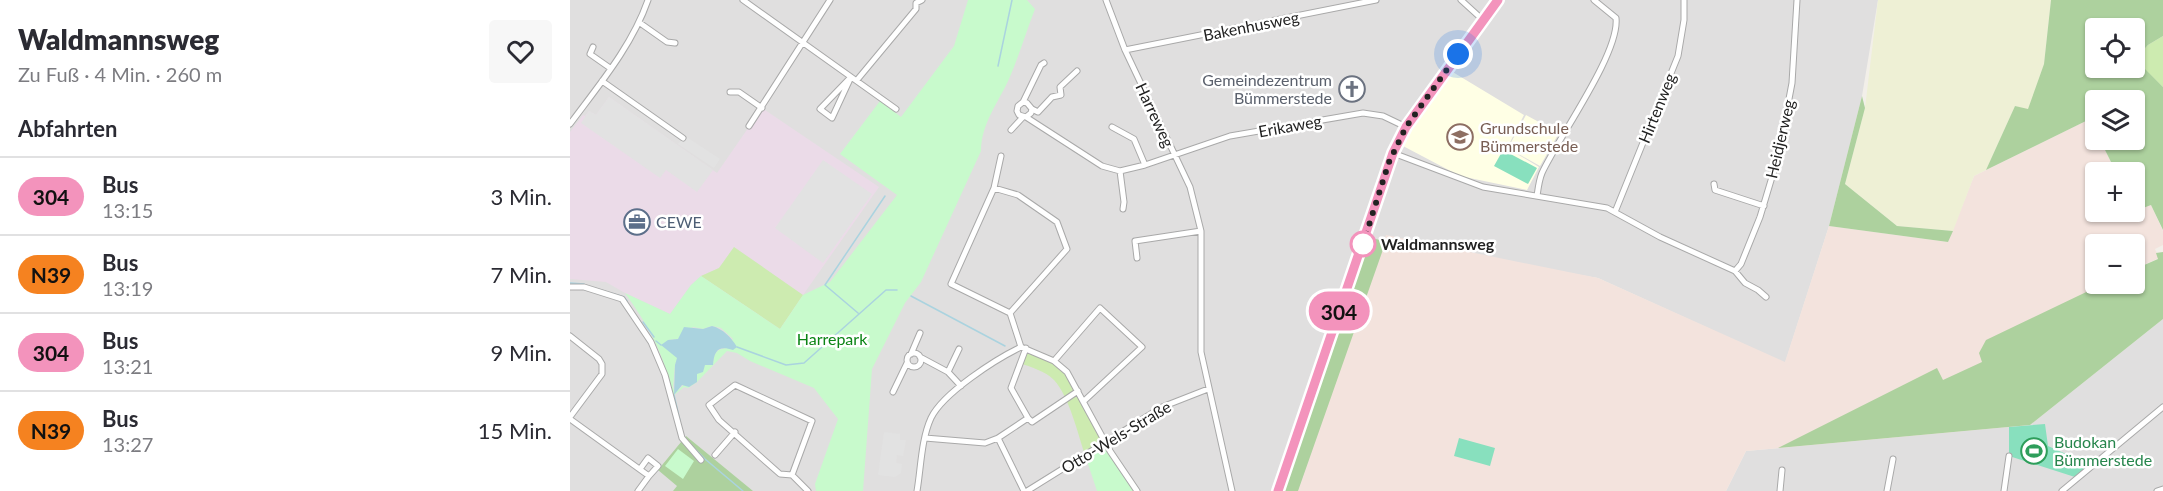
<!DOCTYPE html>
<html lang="de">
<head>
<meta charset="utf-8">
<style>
	:root { --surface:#fff; --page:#f7f7f7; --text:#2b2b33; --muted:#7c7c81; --line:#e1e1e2 }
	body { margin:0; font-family:Lato,sans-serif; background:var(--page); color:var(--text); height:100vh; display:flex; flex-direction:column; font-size:22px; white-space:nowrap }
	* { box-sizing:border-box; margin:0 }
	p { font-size:20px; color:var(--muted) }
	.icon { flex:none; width:33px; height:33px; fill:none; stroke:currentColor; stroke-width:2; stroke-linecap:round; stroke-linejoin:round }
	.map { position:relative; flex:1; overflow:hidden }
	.panel { display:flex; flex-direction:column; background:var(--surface); width:570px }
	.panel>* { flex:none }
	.badge { padding:0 12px; border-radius:20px; font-size:21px; line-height:39px }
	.controls { position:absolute; left:1515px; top:18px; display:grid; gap:12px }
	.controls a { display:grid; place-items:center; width:60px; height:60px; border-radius:6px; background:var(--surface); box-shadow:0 2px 4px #0004; font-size:30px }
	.you { position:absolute; width:30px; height:30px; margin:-15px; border:4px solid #fff; border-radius:50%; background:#1a73e8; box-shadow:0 0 0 9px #1a73e833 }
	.map>.badge { position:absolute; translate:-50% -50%; box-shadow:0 0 0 3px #fff }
	h2 { padding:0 18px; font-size:22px; line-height:54px }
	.round { display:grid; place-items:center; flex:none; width:63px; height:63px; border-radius:6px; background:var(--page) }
	.headline { display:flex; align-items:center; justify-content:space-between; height:102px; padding:0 18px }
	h1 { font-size:28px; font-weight:800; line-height:45px }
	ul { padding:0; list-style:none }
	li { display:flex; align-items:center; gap:18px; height:78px; padding:0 18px; border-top:2px solid var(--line) }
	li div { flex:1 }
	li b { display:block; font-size:22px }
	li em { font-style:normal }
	li .badge { min-width:66px; font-weight:700; text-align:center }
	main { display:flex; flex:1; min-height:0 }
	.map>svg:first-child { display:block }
	.residential { fill:#e0dfdf }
	.industrial { fill:#ebdbe8 }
	.education { fill:#ffffe5 }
	.military { fill:#f3e3dd }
	.farmland { fill:#eef0d5 }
	.grass { fill:#cdebb0 }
	.forest { fill:#add19e; fill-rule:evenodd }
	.park { fill:#c8facc; fill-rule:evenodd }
	.pitch { fill:#88e0be }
	.parking { fill:#e2e2e2 }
	.water { fill:#aad3df }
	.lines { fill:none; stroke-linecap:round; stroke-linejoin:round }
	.stream { stroke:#aad3df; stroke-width:1.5 }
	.street-casing { stroke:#a9a9a9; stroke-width:7 }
	.street { stroke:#fff; stroke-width:5 }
	.line-casing { stroke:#fff; stroke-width:14 }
	.line { stroke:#f393bc; stroke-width:9 }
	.walk { stroke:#222; stroke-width:6; stroke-dasharray:0 10.8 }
	.stop-dot { fill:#fff; stroke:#f393bc; stroke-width:3 }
	.labels { text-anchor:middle; stroke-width:5; stroke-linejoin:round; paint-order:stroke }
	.street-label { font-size:16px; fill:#222; stroke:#fff }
	.worship-label { font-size:16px; fill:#5b616d; stroke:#fff; text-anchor:end }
	.education-label { font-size:16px; fill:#785e54; stroke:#fff; text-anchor:start }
	.service-label { font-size:16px; fill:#4e5e75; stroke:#fff; text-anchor:start }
	.stop-label { font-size:16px; font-weight:bold; fill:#222; stroke:#fff; text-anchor:start }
	.park-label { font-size:16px; fill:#0c8416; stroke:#fff }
	.leisure-label { font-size:16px; fill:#27864d; stroke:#fff; text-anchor:start }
</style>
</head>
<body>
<main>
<section class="panel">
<div class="headline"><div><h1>Waldmannsweg</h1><p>Zu Fuß · 4 Min. · 260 m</p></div><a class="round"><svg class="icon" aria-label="heart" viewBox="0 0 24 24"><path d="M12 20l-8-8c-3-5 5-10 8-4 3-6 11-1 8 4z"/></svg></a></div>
<h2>Abfahrten</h2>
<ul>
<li><span class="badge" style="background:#f393bc;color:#111">304</span><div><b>Bus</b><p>13:15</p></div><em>3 Min.</em></li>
<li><span class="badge" style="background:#f58220;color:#111">N39</span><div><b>Bus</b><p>13:19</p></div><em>7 Min.</em></li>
<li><span class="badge" style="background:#f393bc;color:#111">304</span><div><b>Bus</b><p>13:21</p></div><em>9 Min.</em></li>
<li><span class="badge" style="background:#f58220;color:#111">N39</span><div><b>Bus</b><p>13:27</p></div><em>15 Min.</em></li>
</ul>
</section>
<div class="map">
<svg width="1593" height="491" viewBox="0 0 1593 491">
	<rect width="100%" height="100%" fill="#f2efe9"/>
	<!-- residential -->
	<path class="residential" d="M 0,0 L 1308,0 L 1292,96 L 1259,226 L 1215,363 L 1028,278 L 816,241 L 728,491 L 0,491 Z
		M 1593,319 L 1593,491 L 1156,491 L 1176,451 L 1460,425 Z"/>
	<!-- industrial -->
	<path class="industrial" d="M 39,97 L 147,173 L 192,108 L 309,187 L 233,295 L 164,247 L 149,268 L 131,276 L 121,285 L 100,314 L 55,293 L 36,282 L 0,279 L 0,132 L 13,115 L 15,116 L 19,111 L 26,115 Z"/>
	<!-- education -->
	<path class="education" d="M 881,71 L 954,115 L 937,148 L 969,167 L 957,190 L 890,176 L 833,146 L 841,127 Z
		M 956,115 L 989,133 L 970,166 L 938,148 Z"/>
	<!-- military -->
	<path class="military" d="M 1520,119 L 1525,130 L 1526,140 L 1530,140 L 1546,172 L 1526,172 L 1526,212 L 1564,212 L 1565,210 L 1581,205 L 1593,231 L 1593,245 L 1585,249 L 1589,258 L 1565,269 L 1564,244 L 1526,244 L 1526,284 L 1549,284 L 1460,425 L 1176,451 L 1156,491 L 728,491 L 816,235 L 1028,278 L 1215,362 L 1259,226 L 1378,242 L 1404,176 Z"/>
	<!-- farmland -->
	<path class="farmland" d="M 1308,0 L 1481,0 L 1474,64 L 1458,110 L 1445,106 L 1416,170 L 1404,176 L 1383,231 L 1327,226 L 1275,184 L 1295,108 Z"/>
	<!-- grass -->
	<path class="grass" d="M 1593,36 L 1593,87 L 1564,59 L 1578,45 Z
		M 164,247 L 233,295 L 210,329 L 131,276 L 149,268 Z
		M 456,348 L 484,361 L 497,372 L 535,443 L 515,455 C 508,434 499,396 484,380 C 475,371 461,367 449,363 Z"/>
	<!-- forest -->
	<path class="forest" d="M 1481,0 L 1593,0 L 1593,36 L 1578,45 L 1565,59 L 1593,87 L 1593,230 L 1581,205 L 1565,211 L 1564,172 L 1546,172 L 1530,140 L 1564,140 L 1564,100 L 1526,100 L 1525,130 L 1520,119 L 1416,170 L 1445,106 L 1458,109 L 1474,64 ZM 1526,28 L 1564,28 L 1564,68 L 1526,68 Z
		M 1292,96 L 1295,108 L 1275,184 L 1327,226 L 1383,231 L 1378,242 L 1259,226 Z
		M 795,237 L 816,241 L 728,491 L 708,491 Z
		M 1593,252 L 1593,319 L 1460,425 L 1208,448 L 1367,368 L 1373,380 L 1412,362 L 1409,353 L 1416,340 L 1533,284 L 1564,284 L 1565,269 L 1588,259 L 1586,253 Z
		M 116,436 L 183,491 L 103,491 L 107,486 L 88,470 Z"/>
	<!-- park -->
	<path class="park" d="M 398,0 L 457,0 L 465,9 C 456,32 449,56 439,79 C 428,103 411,124 411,151 L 351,282 L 335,303 L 302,369 L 293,491 L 246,491 L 245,484 L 268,419 L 244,388 L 180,361 L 167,353 L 157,351 L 127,382 L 118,388 L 114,387 L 103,396 C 94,354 80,328 55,293 L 100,314 L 121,285 L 131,276 L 210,329 L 233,295 L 260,282 L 327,195 L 270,154 L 310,101 L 331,117 L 384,46 ZM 142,326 L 151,328 L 163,339 L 156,348 C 145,350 144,354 143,365 L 135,365 L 107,391 L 103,388 L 105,365 L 108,358 L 98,340 L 108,339 L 123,327 L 133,329 Z
		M 535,443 L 567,491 L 527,491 L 515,455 Z
		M 108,449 L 124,461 L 113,479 L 95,466 Z"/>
	<!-- pitch -->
	<path class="pitch" d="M 933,150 L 967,168 L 958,184 L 924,166 Z
		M 1475,424 L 1478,446 L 1523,466 L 1508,478 L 1439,456 L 1439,427 Z
		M 889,438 L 925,448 L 920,466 L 884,456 Z"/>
	<!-- parking -->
	<path class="parking" d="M 39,97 L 143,170 L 127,192 L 96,170 L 90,178 L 11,123 L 19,111 L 26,115 Z
		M 115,136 L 150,159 L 144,168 L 108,144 Z
		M 253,160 L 302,194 L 253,263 L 205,228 Z
		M 314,432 L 330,434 L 330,440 L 336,440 L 333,456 L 327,455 L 326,463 L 332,464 L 331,473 L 325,477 L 308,475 Z"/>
	<!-- water -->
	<path class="water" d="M 142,326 C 153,329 161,337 167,347 L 163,350 C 149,345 144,350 143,365 L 135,365 L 133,372 L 127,374 L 127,382 L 119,387 L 112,385 L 104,395 L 105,365 L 107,358 L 91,345 L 98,340 L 108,339 L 114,327 L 133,329 Z"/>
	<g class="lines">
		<!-- stream -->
		<path class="stream" d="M 428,66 L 442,0
			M 0,283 L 14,284
			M 24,288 L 54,297 L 57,301
			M 341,296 L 435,346
			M 288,313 L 255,285 L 315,196
			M 73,322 L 84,337
			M 86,341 L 91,345
			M 167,347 L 216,365 L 234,363 L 316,290 L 327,290
			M 104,395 L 110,421
			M 122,446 L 134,458
			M 135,459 L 173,491"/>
		<!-- street casing -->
		<g class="street-casing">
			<path id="street" d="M 173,0 L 326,109
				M 536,0 L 555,50 L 620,187 L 631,231 L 631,352 L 662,491
				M 891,0 L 913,20
				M 70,23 L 97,42 L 105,43
				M 23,47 L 20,54 L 40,68
				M 555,50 L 806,0
				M 281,77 L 262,118 L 250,109 Z
				M 287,80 L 346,9 L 346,3 L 352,0
				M 32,81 L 113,138
				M 160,92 L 169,92 L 192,108
				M 453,102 L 457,103 L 462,109 L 461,113 L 456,117 L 449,115 L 447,111 L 448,106 L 453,102 L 471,65 L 474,63
				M 462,109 L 468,112 L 482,97 L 491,95 L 490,87 L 507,71
				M 456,117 L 532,166 L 550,171 L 575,165 L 660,136 L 793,113 L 813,116 L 836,127
				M 0,124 C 29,85 62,46 78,0
				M 179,126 L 260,0
				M 542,127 L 564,139 L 575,165
				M 441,130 L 453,117
				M 823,153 L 913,187 L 1037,208 L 1090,237 L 1165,271 L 1175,283 L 1188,290 L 1196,297
				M 550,171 L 554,202 L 553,209
				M 1144,184 L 1145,190 L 1194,206
				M 424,188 L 431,156
				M 967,196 C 968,189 969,180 972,173 C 988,138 1050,53 1046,18 L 1024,0
				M 1045,212 L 1108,56 L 1114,20 L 1114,0
				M 567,258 L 565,241 L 631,231
				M 1165,271 L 1171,264 L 1190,217 L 1208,157 L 1222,83 L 1227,0
				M 0,287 L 14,287 L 52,299 L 81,342 L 95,375 L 112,438 L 131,460
				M 440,313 L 497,249 L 487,222 L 448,195 L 424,188 L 381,284 L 440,313 L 451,347
				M 0,336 L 29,359 L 32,364 L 32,374 L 0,417
				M 456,348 L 441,388 L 458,418
				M337 360a7 7 0 1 1 14 0a7 7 0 1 1-14 0Z
				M 341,354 L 350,333
				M 350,357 L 378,372 L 391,386
				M 484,361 L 530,308 L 572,347 L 514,401
				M 378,372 L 389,349
				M 323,392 L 337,363
				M 0,419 L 79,476 L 88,466 L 78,458 L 70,469
				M 355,438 L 415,443 L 428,438 L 458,418 L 462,422 L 508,391
				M 428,438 L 454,491
				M 145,455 L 165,432
				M 222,475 L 242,421 L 165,385 L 139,405 L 149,420 L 210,474 L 222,475 L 238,491
				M 68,491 L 79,476
				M 347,491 C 351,468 351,440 361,418 C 373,393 426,359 451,347 L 484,361 L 497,372 L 540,451 L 567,491
				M 457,491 L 592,407 L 638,389
				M 708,491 L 823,153 L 836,127 L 928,0
				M 1210,491 L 1212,470
				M 1317,491 L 1323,459
				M 1434,491 L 1439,456
				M 1492,491 L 1593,407
				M 1587,491 L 1593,489"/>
		</g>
		<!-- street -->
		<use href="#street" class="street"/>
	</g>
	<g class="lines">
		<!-- line casing -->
		<g class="line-casing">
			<path id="line" d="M 708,491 L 823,153 L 836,127 L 928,0"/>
		</g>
		<!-- line -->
		<use href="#line" class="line"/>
		<!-- walk -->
		<path class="walk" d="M 793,244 L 819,162 L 836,127 L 888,54"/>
	</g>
	<!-- icons -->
	<defs>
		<g id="church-ring" transform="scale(1.35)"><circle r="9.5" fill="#fff" stroke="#6b7280" stroke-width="1.5"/><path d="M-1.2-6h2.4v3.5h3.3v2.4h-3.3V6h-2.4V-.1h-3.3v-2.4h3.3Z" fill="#6b7280"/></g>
		<g id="school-ring" transform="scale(1.35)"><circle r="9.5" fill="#fff" stroke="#8d6e63" stroke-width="1.5"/><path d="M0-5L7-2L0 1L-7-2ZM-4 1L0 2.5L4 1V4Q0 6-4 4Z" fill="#8d6e63"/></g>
		<g id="office-ring" transform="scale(1.35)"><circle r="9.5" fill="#fff" stroke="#5c6f8a" stroke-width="1.5"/><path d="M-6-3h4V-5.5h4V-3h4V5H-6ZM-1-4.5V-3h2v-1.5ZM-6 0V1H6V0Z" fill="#5c6f8a"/></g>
		<g id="stadium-ring" transform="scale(1.35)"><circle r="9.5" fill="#fff" stroke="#2e9e5b" stroke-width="1.5"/><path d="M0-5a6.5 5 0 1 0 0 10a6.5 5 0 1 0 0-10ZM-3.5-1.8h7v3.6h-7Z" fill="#2e9e5b"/></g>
	</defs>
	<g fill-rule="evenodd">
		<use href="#church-ring" x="782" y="89"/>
		<use href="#school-ring" x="890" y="137"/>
		<use href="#office-ring" x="67" y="222"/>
		<use href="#stadium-ring" x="1464" y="451"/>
	</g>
	<!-- markers -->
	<circle class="stop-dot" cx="793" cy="244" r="12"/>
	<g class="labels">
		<!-- street labels -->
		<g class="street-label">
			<text transform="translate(681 26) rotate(-11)" y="6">Bakenhusweg</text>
			<text transform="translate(1087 108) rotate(-68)" y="6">Hirtenweg</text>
			<text transform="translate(585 115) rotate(65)" y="6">Harreweg</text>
			<text transform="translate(720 126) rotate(-10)" y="6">Erikaweg</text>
			<text transform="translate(1210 139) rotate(-77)" y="6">Heidjerweg</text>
			<text transform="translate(546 437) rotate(-31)" y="6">Otto-Wels-Straße</text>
		</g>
		<!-- worship labels -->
		<g class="worship-label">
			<text x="762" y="86">Gemeindezentrum<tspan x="762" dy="18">Bümmerstede</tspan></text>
		</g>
		<!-- education labels -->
		<g class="education-label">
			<text x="910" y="134">Grundschule<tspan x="910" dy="18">Bümmerstede</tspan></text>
		</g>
		<!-- service labels -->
		<g class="service-label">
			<text x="86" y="228">CEWE</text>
		</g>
		<!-- stop labels -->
		<g class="stop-label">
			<text x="811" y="250">Waldmannsweg</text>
		</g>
		<!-- park labels -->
		<g class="park-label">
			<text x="262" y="345">Harrepark</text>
		</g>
		<!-- leisure labels -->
		<g class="leisure-label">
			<text x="1484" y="448">Budokan<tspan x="1484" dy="18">Bümmerstede</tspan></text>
		</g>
	</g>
</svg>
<div class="controls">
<a><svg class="icon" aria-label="locate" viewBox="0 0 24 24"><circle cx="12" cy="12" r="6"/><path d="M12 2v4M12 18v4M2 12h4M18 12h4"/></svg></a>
<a><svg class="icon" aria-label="layers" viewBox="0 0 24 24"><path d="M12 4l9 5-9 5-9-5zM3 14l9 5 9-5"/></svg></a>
<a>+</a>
<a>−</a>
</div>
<div class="you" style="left:888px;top:54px"></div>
<b class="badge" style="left:769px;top:311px;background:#f393bc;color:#111">304</b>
</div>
</main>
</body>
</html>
